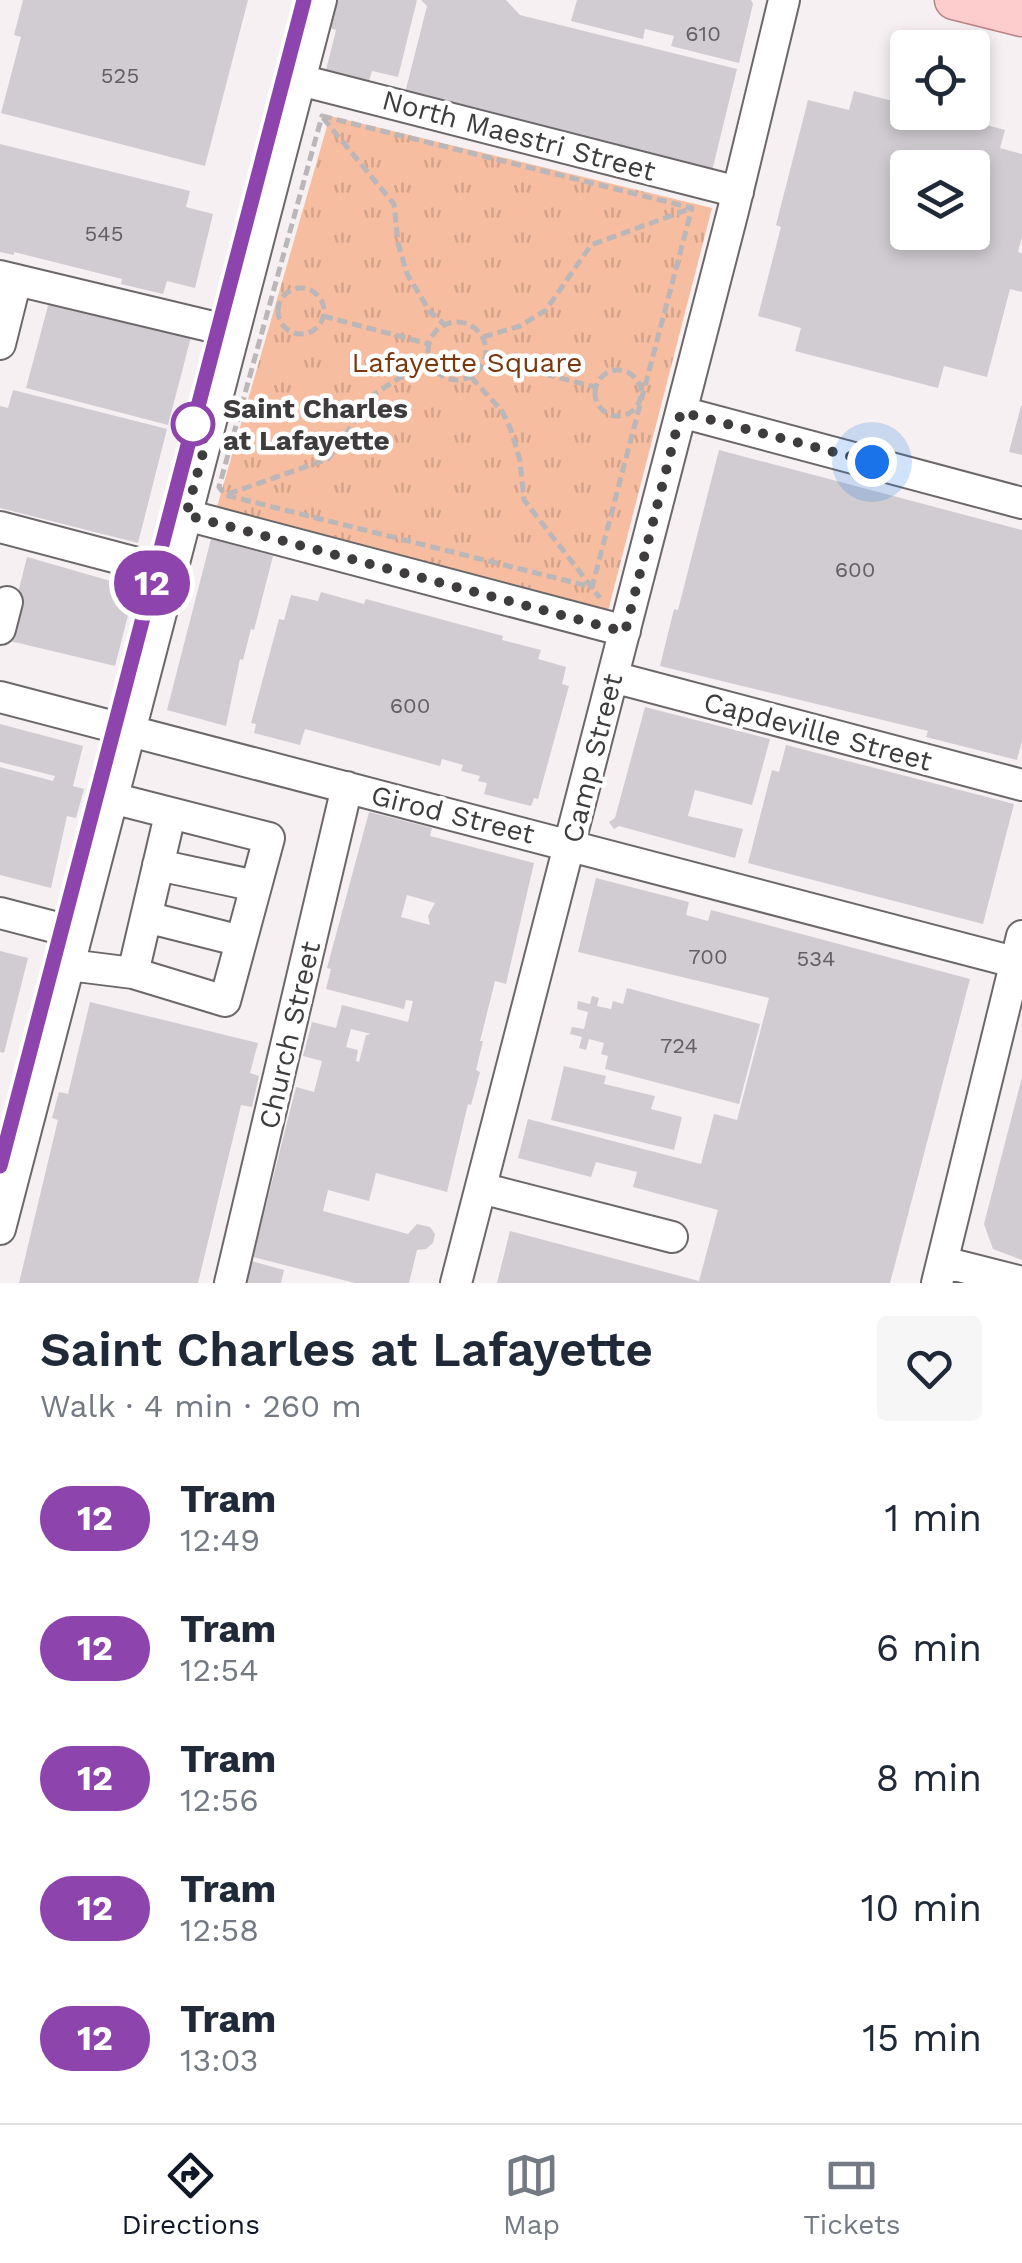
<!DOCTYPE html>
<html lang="en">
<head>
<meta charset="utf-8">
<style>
	:root { --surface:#fff; --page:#f6f6f7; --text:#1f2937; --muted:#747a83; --line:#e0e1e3; --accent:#111827 }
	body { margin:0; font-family:"Work Sans",sans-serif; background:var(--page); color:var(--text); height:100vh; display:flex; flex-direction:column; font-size:38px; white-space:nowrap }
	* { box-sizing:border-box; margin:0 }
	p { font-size:32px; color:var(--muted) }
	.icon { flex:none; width:55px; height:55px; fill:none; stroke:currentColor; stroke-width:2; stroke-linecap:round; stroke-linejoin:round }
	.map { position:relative; height:1283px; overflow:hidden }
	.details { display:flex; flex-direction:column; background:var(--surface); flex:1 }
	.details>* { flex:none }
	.badge { padding:0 20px; border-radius:32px; font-size:35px; line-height:65px }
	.fabs { position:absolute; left:890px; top:30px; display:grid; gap:20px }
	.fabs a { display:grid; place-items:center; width:100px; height:100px; border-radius:10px; background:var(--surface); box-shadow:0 5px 15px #0003; font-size:50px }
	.you { position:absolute; width:50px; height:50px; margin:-25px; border:8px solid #fff; border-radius:50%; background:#1a73e8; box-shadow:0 0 0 15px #1a73e833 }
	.map>.badge { position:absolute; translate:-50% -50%; box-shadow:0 0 0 5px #fff }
	.round { display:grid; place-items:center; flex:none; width:105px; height:105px; border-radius:10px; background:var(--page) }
	.overview { display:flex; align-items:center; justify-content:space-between; height:170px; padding:0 40px }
	h1 { font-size:48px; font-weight:600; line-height:75px }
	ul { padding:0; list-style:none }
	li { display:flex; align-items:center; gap:30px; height:130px; padding:0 40px }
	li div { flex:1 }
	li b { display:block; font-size:38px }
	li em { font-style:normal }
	li .badge { min-width:110px; font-weight:700; text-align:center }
	.menu { display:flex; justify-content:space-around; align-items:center; height:140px; border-top:2px solid var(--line); background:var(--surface); font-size:28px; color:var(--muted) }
	.menu a { display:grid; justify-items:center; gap:5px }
	.menu .active { color:var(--accent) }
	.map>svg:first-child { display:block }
	.park { fill:url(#park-tufts) }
	.building { fill:#d0ccd1; fill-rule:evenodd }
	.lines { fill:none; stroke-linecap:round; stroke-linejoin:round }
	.minor-casing { stroke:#6c6769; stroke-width:34 }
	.major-casing { stroke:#ba8485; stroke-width:41 }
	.path { stroke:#bbb6b8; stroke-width:5; stroke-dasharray:10 5; stroke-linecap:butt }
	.minor { stroke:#fff; stroke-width:30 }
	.major { stroke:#fdcdcd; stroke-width:38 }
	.tram { stroke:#9c9899; stroke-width:2.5 }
	.line-casing { stroke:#fff; stroke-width:22 }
	.line { stroke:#8e44ad; stroke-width:15 }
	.walk { stroke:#3e3c3d; stroke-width:10; stroke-dasharray:0 18 }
	.stop-dot { fill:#fff; stroke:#8e44ad; stroke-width:5 }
	.labels { text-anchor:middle; stroke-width:9; stroke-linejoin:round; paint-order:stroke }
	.number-label { font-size:22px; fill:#626062 }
	.street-label { font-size:28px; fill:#3e3c3d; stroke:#fff }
	.park-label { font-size:28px; fill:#7a380f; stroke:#fff }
	.stop-label { font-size:28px; font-weight:bold; fill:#3e3c3d; stroke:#fff; text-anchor:start }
</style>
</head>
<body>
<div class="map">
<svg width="1022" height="1283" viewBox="0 0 1022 1283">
	<defs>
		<pattern id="park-tufts" width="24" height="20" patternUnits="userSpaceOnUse" patternTransform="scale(2.5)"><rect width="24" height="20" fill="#f6bda0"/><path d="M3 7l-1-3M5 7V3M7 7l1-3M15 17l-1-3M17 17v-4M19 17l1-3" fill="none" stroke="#d4a38b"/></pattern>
	</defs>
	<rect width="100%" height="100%" fill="#f6f0f2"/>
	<!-- park -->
	<path class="park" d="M 330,116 L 712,208 L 608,611 L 217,507 Z"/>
	<!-- building -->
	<path class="building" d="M 23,0 L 248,0 L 205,166 L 1,113 L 21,37 L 14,35 Z
		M 337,0 L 417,0 L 398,77 L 372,71 L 369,81 L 326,70 L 336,30 L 330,28 Z
		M 421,0 L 506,0 L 520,15 L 737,69 L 712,171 L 405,93 L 427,6 Z
		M 577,0 L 751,0 L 753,4 L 739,63 L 671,46 L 674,36 L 645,29 L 643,39 L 571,21 Z
		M 854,91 L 908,105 L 908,112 L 937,112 L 1005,130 L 1000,148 L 1022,154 L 1022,237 L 1018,252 L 1022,253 L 1022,292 L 1010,289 L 987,377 L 944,366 L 938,388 L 795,351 L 801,328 L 758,316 L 781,227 L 776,225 L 808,100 L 849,110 ZM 908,168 L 972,168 L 972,232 L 908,232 Z
		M 0,144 L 190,191 L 186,207 L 213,214 L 195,288 L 167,281 L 163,294 L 121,284 L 122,279 L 14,252 L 14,255 L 0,252 Z
		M 49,302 L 191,337 L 168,425 L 26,388 Z
		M 13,390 L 167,429 L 138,543 L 0,508 L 0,406 L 8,408 Z
		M 1021,406 L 1022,406 L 1022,455 L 1009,452 Z
		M 719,450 L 1022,530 L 1022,741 L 1017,760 L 926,737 L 928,731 L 660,666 L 674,609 L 678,610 Z
		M 211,539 L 273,556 L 254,630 L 251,629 L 243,660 L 240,659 L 226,726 L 167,710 Z
		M 27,557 L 135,588 L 115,666 L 6,640 Z
		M 321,592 L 364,604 L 366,599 L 503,636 L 502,640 L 541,650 L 538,659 L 566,667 L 562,684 L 569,686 L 538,799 L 534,798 L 531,806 L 484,794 L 487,783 L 478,781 L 480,776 L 461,771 L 463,765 L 442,759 L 440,766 L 305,729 L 300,745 L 254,733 L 256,724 L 251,723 L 279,619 L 284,620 L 291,595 L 318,601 Z
		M 645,707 L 770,739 L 752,805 L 695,790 L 688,816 L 743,829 L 735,858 L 619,826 L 614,829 L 609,822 L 615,818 Z
		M 0,724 L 83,746 L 73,786 L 84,789 L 76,818 L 67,816 L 51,888 L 0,875 L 0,767 L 53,781 L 55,776 L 0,762 Z
		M 786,745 L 1014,804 L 983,924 L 748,863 L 772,770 L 779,772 Z
		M 369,812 L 432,828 L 430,836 L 534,863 L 506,984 L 495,981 L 480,1041 L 483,1041 L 476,1070 L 480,1072 L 471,1105 L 468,1104 L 447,1192 L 376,1173 L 369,1201 L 328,1190 L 323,1211 L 408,1234 L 417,1224 L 430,1227 L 435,1234 L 433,1243 L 426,1249 L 417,1250 L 409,1283 L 355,1283 L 253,1257 L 296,1087 L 314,1092 L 322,1061 L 303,1056 L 312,1022 L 336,1028 L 342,1005 L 408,1022 L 413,1001 L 406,1000 L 404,1009 L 326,989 L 331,969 L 327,968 ZM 407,895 L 435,903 L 428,916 L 430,925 L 401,917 ZM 351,1029 L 371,1034 L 366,1035 L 359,1062 L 356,1061 L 358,1050 L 346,1047 Z
		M 596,878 L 689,902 L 686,915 L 708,921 L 711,910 L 970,979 L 890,1283 L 497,1283 L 510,1231 L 699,1281 L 718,1210 L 633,1187 L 637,1172 L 596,1162 L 591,1177 L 518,1158 L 528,1119 L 701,1164 L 714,1114 L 737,1120 L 769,998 L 578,952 Z
		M 0,951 L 28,958 L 4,1053 L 0,1052 Z
		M 627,988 L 760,1024 L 739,1104 L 605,1069 L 608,1056 L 601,1054 L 604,1043 L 589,1039 L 586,1050 L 579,1048 L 582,1037 L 570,1034 L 572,1027 L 584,1029 L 588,1012 L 577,1009 L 578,1001 L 590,1004 L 592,996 L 599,998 L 597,1006 L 611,1009 L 613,1001 L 623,1004 Z
		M 90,1002 L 258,1043 L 250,1073 L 259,1076 L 252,1107 L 241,1105 L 198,1283 L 19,1283 L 58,1120 L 52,1118 L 59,1092 L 68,1094 Z
		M 564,1066 L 606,1076 L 604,1084 L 655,1096 L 651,1109 L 682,1117 L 674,1150 L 551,1120 Z
		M 1022,1077 L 1022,1260 L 993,1249 L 984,1224 Z
		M 251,1261 L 284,1270 L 281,1283 L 246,1283 Z"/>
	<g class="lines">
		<!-- minor casing -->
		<g class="minor-casing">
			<path id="minor" d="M 300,80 L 738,192
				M 0,276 L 234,332
				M 0,344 L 16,280
				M 681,412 L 1022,503
				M 186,515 L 625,631
				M 0,527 L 171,572
				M 0,629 L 7,602
				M 613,677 L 1022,785
				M 0,697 L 1022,964
				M 158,865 L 256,886
				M 0,913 L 77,933
				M 146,917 L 241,941
				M 69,965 L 133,973 L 225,1001 L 269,838 L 112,798
				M 133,973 L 170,815
				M 481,1188 L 672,1237
				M 0,1229 L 321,0
				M 943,1262 L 1022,1282
				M 230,1283 L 347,787
				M 456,1283 L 733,211 L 784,0
				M 937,1283 L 1022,936"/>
		</g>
		<!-- major casing -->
		<g class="major-casing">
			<path id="major" d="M 954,0 L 1022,17"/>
		</g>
		<!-- path -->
		<path class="path" d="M 322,116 L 692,208 L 592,587 L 225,495 L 219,487 Z
			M 323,118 L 394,204 L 398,243 L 407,274 L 430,312 L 445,325
			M278 311a23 23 0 1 1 46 0a23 23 0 1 1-46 0Z
			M 323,316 L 429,344
			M428 351a29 29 0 1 1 58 0a29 29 0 1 1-58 0Z
			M 483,337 L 520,326 L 546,310 L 591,245 L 692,208
			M 487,359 L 595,387
			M595 393a23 23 0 1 1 46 0a23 23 0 1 1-46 0Z
			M 471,377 L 502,411 L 511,430 L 520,461 L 524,500 L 600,598
			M 228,494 L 328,459 L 373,395 L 399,378 L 433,367"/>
		<!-- minor -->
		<use href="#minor" class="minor"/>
		<!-- major -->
		<use href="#major" class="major"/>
		<!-- tram -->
		<path class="tram" d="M 0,1166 L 304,0"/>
	</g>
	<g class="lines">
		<!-- line casing -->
		<g class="line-casing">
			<path id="line" d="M 0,1166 L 304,0"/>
		</g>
		<!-- line -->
		<use href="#line" class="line"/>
		<!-- walk -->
		<path class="walk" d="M 193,424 L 206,442 L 186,515 L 625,632 L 681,412 L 872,462"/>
	</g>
	<!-- markers -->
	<circle class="stop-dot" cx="193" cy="424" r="20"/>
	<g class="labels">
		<!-- number labels -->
		<g class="number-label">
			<text x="703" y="41">610</text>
			<text x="120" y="83">525</text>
			<text x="104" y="241">545</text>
			<text x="855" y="577">600</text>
			<text x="410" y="713">600</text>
			<text x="708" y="964">700</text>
			<text x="816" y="966">534</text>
			<text x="679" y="1053">724</text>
		</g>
		<!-- street labels -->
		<g class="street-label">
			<text transform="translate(519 135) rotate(15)" y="10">North Maestri Street</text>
			<text transform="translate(818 731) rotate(15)" y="10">Capdeville Street</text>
			<text transform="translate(592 758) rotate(-76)" y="10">Camp Street</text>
			<text transform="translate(453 814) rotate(14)" y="10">Girod Street</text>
			<text transform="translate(289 1035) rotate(-77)" y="10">Church Street</text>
		</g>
		<!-- park labels -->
		<g class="park-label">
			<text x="467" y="372">Lafayette Square</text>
		</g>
		<!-- stop labels -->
		<g class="stop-label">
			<text x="223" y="418">Saint Charles<tspan x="223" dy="32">at Lafayette</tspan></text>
		</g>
	</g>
</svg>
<div class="fabs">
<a><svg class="icon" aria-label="locate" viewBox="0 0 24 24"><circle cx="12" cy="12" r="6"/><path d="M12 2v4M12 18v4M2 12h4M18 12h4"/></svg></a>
<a><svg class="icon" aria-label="layers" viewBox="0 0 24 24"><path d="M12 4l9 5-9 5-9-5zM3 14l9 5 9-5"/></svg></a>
</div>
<div class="you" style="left:872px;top:462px"></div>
<b class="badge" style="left:152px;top:583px;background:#8e44ad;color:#fff">12</b>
</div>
<section class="details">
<div class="overview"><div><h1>Saint Charles at Lafayette</h1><p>Walk · 4 min · 260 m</p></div><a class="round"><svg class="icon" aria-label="heart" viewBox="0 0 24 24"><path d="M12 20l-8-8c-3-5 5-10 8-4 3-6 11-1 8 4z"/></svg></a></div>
<ul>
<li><span class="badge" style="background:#8e44ad;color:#fff">12</span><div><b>Tram</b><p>12:49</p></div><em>1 min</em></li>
<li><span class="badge" style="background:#8e44ad;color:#fff">12</span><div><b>Tram</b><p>12:54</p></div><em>6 min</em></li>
<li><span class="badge" style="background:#8e44ad;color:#fff">12</span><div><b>Tram</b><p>12:56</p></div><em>8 min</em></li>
<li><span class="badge" style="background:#8e44ad;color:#fff">12</span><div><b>Tram</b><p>12:58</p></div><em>10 min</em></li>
<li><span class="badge" style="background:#8e44ad;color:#fff">12</span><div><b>Tram</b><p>13:03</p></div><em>15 min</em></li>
</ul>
</section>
<nav class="menu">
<a class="active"><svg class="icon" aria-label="directions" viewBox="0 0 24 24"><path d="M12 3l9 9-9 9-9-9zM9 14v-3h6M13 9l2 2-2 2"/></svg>Directions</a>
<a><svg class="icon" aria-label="map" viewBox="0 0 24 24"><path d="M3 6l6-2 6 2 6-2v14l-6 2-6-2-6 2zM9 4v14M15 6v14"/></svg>Map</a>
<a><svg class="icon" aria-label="tickets" viewBox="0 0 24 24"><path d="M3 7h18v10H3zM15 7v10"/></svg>Tickets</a>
</nav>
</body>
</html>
